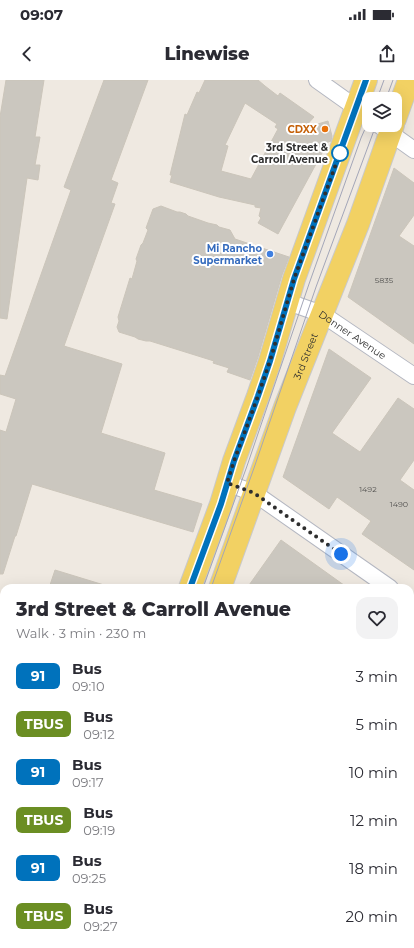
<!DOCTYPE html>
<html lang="en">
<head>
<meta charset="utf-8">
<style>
	:root { --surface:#fff; --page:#f2f2f3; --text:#2b2b33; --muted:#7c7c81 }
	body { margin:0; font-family:Montserrat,sans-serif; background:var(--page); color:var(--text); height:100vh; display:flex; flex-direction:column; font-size:15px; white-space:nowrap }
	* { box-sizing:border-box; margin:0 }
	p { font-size:13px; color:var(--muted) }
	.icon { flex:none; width:22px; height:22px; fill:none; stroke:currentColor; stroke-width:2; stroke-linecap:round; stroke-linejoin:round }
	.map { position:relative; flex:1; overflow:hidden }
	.side { position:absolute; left:0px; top:504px; width:414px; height:364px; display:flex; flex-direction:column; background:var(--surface); border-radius:12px 12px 0 0; box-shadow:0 4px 16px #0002 }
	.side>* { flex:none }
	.badge { padding:0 8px; border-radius:6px; font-size:14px; line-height:26px }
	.controls { position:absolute; left:362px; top:12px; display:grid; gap:8px }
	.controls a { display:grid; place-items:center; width:40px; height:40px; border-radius:8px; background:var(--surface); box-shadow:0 4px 16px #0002; font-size:20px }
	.you { position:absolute; width:20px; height:20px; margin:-10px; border:3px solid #fff; border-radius:50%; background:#1a73e8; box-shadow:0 0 0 6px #1a73e833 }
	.map>.badge { position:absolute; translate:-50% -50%; box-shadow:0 0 0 2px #fff }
	.round { display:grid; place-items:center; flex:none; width:42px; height:42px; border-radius:12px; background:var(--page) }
	.overview { display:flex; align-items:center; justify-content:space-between; height:68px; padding:0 16px }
	h1 { font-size:19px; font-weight:800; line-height:30px }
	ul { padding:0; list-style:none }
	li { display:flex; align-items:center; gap:12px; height:48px; padding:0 16px }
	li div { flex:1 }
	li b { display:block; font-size:15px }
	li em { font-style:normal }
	li .badge { min-width:44px; font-weight:700; text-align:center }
	.status { display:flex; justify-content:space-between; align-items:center; height:28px; padding:0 20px; background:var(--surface); direction:ltr }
	.status svg { height:11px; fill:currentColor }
	header { display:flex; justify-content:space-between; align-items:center; height:52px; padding:0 16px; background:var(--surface); font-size:18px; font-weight:800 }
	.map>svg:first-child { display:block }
	.building { fill:#cbc7bf; stroke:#cbc5ba; fill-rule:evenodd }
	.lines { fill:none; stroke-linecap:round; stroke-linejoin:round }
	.minor-casing { stroke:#b4b7c1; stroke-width:18 }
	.tertiary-casing { stroke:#b4b7c1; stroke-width:22 }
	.secondary-casing { stroke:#b4b7c1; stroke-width:24 }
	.primary-casing { stroke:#c9c9c9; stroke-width:24 }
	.minor { stroke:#fff; stroke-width:16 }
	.tertiary { stroke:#fff; stroke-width:20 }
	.secondary { stroke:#fff; stroke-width:22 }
	.primary { stroke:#f2d163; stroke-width:22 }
	.tram { stroke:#a3a6b8; stroke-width:1 }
	.line-casing { stroke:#fff; stroke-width:9 }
	.line { stroke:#0072bc; stroke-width:6 }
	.walk { stroke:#2e2e2e; stroke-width:4; stroke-dasharray:0 7.2 }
	.food-dot { fill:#e8710a; stroke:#fff; stroke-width:1.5 }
	.stop-dot { fill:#fff; stroke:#0072bc; stroke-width:2 }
	.shop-dot { fill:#3f7fe0; stroke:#fff; stroke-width:1.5 }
	.labels { text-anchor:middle; stroke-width:4; stroke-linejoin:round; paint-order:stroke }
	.number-label { font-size:8px; fill:#555452 }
	.food-label { font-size:10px; font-weight:bold; fill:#c56008; stroke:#fff; text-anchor:end }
	.stop-label { font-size:10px; font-weight:bold; fill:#2e2e2e; stroke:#fff; text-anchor:end }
	.shop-label { font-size:10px; font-weight:bold; fill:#366cbe; stroke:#fff; text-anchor:end }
	.street-label { font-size:10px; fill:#2e2e2e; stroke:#fff }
</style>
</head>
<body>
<div class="status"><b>09:07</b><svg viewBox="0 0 49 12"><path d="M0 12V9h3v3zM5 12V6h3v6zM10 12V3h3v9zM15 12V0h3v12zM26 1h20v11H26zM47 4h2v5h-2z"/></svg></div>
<header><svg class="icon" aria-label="back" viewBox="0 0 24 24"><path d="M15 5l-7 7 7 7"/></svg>Linewise<svg class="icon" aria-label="share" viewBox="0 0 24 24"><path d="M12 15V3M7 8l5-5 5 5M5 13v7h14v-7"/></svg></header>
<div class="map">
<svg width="414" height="868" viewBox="0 0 414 868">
	<rect width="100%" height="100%" fill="#efe9e1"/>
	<!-- building -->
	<path class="building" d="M 6,0 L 44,0 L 35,57 L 40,57 L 35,85 L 40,85 L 38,100 L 27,98 L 7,239 L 0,238 L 0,37 Z
		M 104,0 L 148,0 L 111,100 L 118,103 L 111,123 L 115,124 L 64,266 L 122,284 L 101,353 L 165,373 L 154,410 L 202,424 L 193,452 L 32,404 L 16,456 L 15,456 L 3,494 L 0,494 L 0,350 L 6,352 L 16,319 L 0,314 L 0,295 L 5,296 L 71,110 L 64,107 Z
		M 205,0 L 258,0 L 265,6 L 278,16 L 280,13 L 314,37 L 304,48 L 328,41 L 332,56 L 331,61 L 328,62 L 278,154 L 258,143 L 261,138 L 259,136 L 261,128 L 255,127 L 255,125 L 219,117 L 170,102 L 172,95 L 170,95 L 185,34 L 187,35 L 197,12 L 199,13 ZM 245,23 L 277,44 L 275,47 L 278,49 L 251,99 L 221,91 L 228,66 L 225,65 Z
		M 394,88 L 414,103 L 414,135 L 399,156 L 414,166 L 414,264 L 348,217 Z
		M 161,126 L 177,132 L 180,132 L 186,134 L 188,136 L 208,143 L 217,145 L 219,147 L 230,150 L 235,159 L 289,177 L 282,195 L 258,277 L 250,300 L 227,292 L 229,288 L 213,283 L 214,281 L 150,261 L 146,261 L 138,259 L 135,257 L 119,252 L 117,247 L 119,241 L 118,237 L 130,198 L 132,199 L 137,181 L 136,179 L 141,165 L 143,163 L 148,150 L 146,148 L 153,129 Z
		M 329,269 L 371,298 L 332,353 L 360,372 L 398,318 L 414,329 L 414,380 L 400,400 L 414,410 L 414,490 L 362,454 L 371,441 L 337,417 L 329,429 L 283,397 Z
		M 281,460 L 348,508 L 247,508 Z
		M 55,490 L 104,505 L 103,508 L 49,508 Z"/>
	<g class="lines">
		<!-- minor casing -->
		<g class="minor-casing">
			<g id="minor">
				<path d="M 317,0 L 369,37"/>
				<path d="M 379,45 L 414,70"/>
				<path id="s1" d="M 288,222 L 322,234 L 414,296"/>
				<path d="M 227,403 L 254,413 L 390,508"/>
				<path d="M 410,522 L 414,525"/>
				<path d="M 410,744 L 414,747"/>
			</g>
		</g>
		<!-- tertiary casing -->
		<g class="tertiary-casing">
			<path id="tertiary" d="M 262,864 L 268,868"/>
		</g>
		<!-- secondary casing -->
		<g class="secondary-casing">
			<path id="secondary" d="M 0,745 L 4,746"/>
		</g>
		<!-- primary casing -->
		<g class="primary-casing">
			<g id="primary">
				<path d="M 395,39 L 409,0"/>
				<path d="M 190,508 L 221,424 L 234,381 L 258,316 L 270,281 L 294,199 L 366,0"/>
				<path id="s2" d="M 220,508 L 285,327 L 358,144 L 393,45"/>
				<path d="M 56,868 L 57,864"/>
				<path d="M 96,868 L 98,864"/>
			</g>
		</g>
		<!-- minor -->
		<use href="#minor" class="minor"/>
		<!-- tertiary -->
		<use href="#tertiary" class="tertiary"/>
		<!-- secondary -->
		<use href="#secondary" class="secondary"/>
		<!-- primary -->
		<use href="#primary" class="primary"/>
		<!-- tram -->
		<path class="tram" d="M 377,19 L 384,0
			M 386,19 L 393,0
			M 203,508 L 247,386 L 309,204 L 361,58 L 369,40
			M 211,508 L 254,388 L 316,207 L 376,45
			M 71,868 L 73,864
			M 80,868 L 81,864"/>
	</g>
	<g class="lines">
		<!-- line casing -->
		<g class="line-casing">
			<path id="line" d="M 190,508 L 221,424 L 234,381 L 258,316 L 270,281 L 294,199 L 366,0"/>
		</g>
		<!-- line -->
		<use href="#line" class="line"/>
		<!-- walk -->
		<path class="walk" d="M 340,73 L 294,199 L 270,281 L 258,316 L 234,381 L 227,403 L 254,413 L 341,474"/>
	</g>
	<!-- markers -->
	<circle class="food-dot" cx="325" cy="49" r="4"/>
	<circle class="stop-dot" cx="340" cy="73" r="8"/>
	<circle class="shop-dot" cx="270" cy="174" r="4"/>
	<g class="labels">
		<!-- number labels -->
		<g class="number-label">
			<text x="384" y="203">5835</text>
			<text x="368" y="412">1492</text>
			<text x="399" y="427">1490</text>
		</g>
		<!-- food labels -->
		<g class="food-label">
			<text x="317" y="53">CDXX</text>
		</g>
		<!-- stop labels -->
		<g class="stop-label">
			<text x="328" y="71">3rd Street &amp;<tspan x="328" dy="12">Carroll Avenue</tspan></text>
		</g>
		<!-- shop labels -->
		<g class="shop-label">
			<text x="262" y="172">Mi Rancho<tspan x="262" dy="12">Supermarket</tspan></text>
		</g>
		<!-- street labels -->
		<g class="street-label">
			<text dy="4" stroke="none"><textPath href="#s1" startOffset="73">Donner Avenue</textPath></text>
			<text dy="4" stroke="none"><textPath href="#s2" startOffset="247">3rd Street</textPath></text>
		</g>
	</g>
</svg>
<div class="controls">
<a><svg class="icon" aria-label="layers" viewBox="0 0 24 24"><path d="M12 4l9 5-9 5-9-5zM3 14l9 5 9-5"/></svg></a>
</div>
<div class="you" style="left:341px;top:474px"></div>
<section class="side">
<div class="overview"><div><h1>3rd Street &amp; Carroll Avenue</h1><p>Walk · 3 min · 230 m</p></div><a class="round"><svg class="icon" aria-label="heart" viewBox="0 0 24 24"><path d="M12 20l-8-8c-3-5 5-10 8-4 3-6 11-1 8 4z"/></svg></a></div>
<ul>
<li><span class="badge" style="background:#0072bc;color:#fff">91</span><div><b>Bus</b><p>09:10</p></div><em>3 min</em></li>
<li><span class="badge" style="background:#6b8e23;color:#fff">TBUS</span><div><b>Bus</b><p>09:12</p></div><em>5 min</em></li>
<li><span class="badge" style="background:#0072bc;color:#fff">91</span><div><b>Bus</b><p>09:17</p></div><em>10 min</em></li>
<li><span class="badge" style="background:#6b8e23;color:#fff">TBUS</span><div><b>Bus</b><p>09:19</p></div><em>12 min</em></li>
<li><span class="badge" style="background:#0072bc;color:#fff">91</span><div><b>Bus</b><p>09:25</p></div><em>18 min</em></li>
<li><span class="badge" style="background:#6b8e23;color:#fff">TBUS</span><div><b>Bus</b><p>09:27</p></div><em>20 min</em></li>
</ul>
</section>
</div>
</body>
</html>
